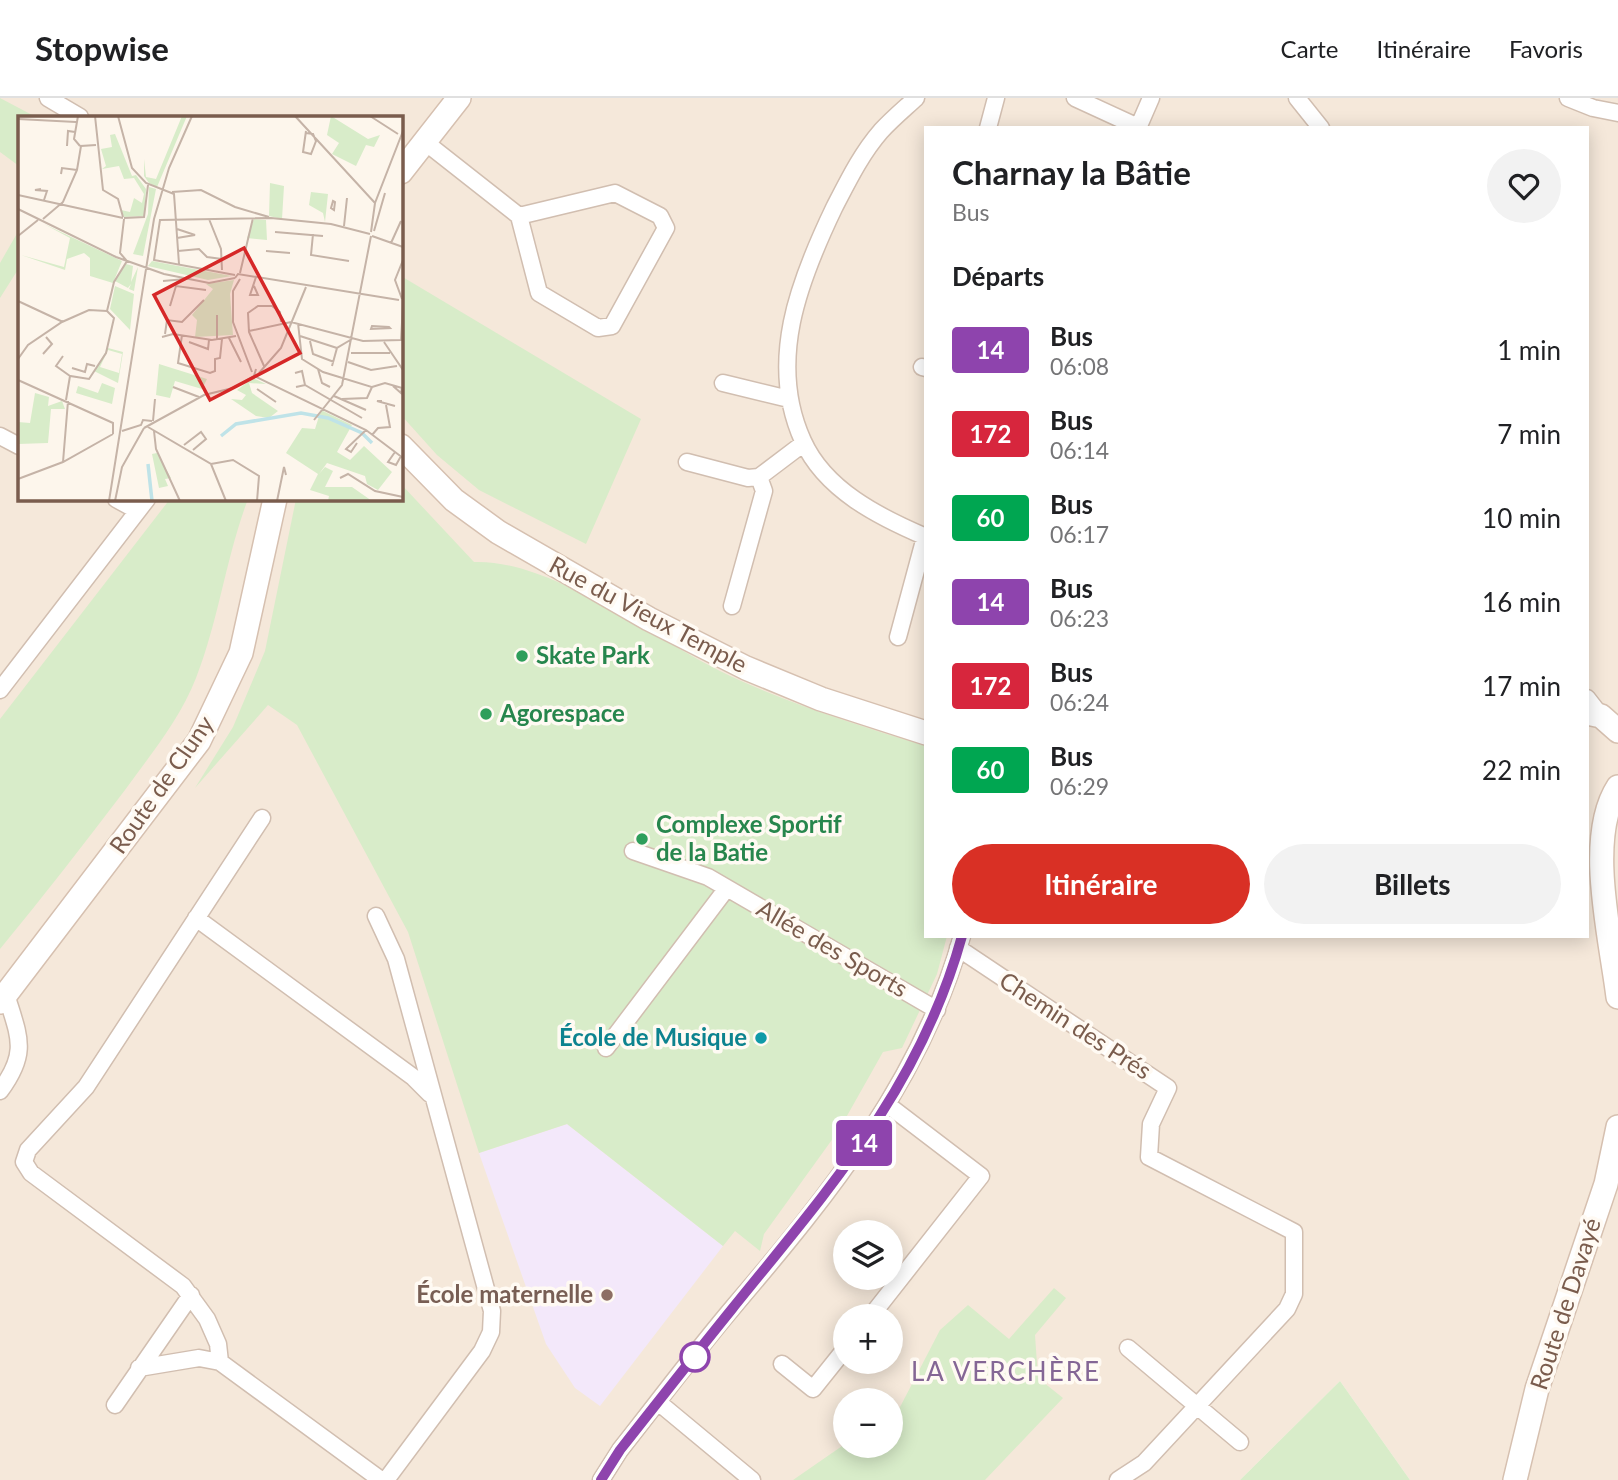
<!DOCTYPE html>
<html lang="fr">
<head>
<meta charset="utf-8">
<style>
	:root { --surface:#fff; --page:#f2f2f2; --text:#202124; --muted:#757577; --line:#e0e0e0; --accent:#d93025 }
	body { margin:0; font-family:Lato,sans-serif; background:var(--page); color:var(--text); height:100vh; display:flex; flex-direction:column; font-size:26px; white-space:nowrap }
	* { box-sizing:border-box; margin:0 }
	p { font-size:23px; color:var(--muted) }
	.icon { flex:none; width:38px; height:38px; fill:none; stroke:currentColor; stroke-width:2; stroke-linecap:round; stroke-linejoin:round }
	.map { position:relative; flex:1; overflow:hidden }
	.sheet { position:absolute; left:924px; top:28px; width:665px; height:812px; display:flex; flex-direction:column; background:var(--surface); border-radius:0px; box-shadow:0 4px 18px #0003 }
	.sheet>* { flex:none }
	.badge { padding:0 14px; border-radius:5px; font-size:24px; line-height:46px }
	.buttons { position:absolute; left:833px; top:1122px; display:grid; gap:14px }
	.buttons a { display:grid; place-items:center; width:70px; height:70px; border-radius:50%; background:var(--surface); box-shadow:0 4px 18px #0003; font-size:35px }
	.map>.badge { position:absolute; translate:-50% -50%; box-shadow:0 0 0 4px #fff }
	h2 { padding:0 28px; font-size:26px; line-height:63px }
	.round { display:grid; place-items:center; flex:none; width:74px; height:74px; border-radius:37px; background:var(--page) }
	.head { display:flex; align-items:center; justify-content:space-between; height:119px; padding:0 28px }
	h1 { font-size:33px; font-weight:700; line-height:52px }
	.cta { display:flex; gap:14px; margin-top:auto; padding:14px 28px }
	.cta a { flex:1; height:80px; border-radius:42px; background:var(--accent); color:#fff; font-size:28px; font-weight:700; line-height:80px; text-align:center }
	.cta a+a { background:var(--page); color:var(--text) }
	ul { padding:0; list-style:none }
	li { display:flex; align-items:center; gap:21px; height:84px; padding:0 28px }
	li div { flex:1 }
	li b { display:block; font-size:26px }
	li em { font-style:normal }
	li .badge { min-width:77px; font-weight:700; text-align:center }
	header { display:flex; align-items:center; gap:42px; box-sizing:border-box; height:98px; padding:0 35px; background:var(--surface); border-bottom:2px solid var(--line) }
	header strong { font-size:33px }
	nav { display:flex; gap:38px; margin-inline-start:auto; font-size:24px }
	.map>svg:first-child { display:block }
	.residential { fill:#f5e8da; fill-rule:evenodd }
	.education { fill:#f3e8fa }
	.green { fill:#d8ecc9 }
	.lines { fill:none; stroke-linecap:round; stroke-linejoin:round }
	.street-casing { stroke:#d1beb0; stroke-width:19 }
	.secondary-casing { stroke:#d6c0b0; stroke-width:26 }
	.street { stroke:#fff; stroke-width:16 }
	.secondary { stroke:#fff; stroke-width:23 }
	.line-casing { stroke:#fff; stroke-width:16 }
	.line { stroke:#8e44ad; stroke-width:10 }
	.leisure-dot { fill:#2e9e5b; stroke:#fffaf3; stroke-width:2.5 }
	.culture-dot { fill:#0f9aa8; stroke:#fffaf3; stroke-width:2.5 }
	.education-dot { fill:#8d6e63; stroke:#fffaf3; stroke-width:2.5 }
	.stop-dot { fill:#fff; stroke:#8e44ad; stroke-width:3.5 }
	.labels { text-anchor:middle; stroke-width:7; stroke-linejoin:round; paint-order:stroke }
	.street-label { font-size:24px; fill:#7a5c4d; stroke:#fffaf3 }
	.leisure-label { font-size:24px; font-weight:bold; fill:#27864d; stroke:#fffaf3; text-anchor:start }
	.culture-label { font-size:24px; font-weight:bold; fill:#0d838f; stroke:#fffaf3; text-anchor:end }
	.education-label { font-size:24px; font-weight:bold; fill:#785e54; stroke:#fffaf3; text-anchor:end }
	.neighbourhood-label { font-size:26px; letter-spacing:2px; fill:#846695; stroke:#fffaf3 }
	.inset-river { fill:none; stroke:#bfe3e8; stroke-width:3.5 }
	.inset-road { fill:none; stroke:#c5b3a7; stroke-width:2 }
	.view { fill:#d62828; fill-opacity:0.15; stroke:#d62828; stroke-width:3.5 }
	.inset-edge { fill:none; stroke:#7a5c4d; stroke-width:3.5 }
</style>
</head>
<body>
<header>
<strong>Stopwise</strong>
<nav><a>Carte</a><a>Itinéraire</a><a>Favoris</a></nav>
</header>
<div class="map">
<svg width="1618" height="1382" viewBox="0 0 1618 1382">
	<rect width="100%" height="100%" fill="#fdf6ec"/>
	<!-- residential -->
	<path class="residential" d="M 0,0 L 1618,0 L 1618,1382 L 1410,1382 L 1340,1283 L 1240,1382 L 0,1382 ZM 19,19 L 401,19 L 401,401 L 19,401 ZM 926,30 L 1587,30 L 1587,838 L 926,838 ZM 845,1134 L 891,1134 L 891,1180 L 845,1180 ZM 845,1218 L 891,1218 L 891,1264 L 845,1264 ZM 845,1302 L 891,1302 L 891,1348 L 845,1348 Z"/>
	<!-- education -->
	<path class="education" d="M 567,1026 L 723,1148 L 600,1308 L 575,1290 L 546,1246 L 479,1055 Z"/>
	<!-- green -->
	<path class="green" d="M 0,0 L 36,19 L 19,19 L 19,68 L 0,54 Z
		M 19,132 L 19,170 L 0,200 L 0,165 Z
		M 401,178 L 641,321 L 586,446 L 479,392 L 437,357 L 401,317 Z
		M 401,386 L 474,464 C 550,461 652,539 720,573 C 785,605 857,627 926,648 L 926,838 L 947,838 L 937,876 L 902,950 L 883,954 L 839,1032 L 764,1136 L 760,1153 L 735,1133 L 723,1148 L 567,1026 L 479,1055 L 408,834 L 297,627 L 268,607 L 195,690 L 233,629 L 265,553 L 296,401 L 401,401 Z
		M 170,401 L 248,401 C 226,459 219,521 196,580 C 180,621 151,656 125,692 C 84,746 43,799 0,851 L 0,621 Z
		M 1054,1190 L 1066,1200 L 1035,1237 L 1038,1280 L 1063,1300 L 985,1382 L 793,1382 L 845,1346 L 891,1348 L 891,1316 L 899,1311 L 940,1232 L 968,1207 L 1009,1241 Z
		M 1340,1283 L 1410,1382 L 1240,1382 Z"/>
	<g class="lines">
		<!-- street casing -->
		<g class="street-casing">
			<path id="street" d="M 48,0 L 80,19
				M 916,0 C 904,11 892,21 881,33 C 861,56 848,83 834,110 C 799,183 767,264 803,343 C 825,392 879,419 926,439
				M 1075,0 L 1138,29
				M 1297,0 L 1321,30
				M 1568,0 L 1593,10 L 1618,15
				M 988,30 L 996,0
				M 1138,30 L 1151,0
				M 425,44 L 519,118 L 539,195 L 598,230 L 612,228 L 666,130 L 660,118 L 615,95 L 519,118
				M 922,269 L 926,270
				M 723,285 L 789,301
				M 0,338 L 19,348
				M 687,364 L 748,380 L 759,379 L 804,345
				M 116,401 L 138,413
				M 732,508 L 764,393 L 759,379
				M 898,539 L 925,439
				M 0,592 L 147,401
				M 1587,600 L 1601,618
				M 633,753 L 708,779 L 937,912
				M 376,818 L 396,861 L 492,1213 L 491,1234 L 482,1253 L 386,1382
				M 196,820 L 413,979 L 430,996
				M 958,850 L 1168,990 L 1151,1026 L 1149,1059 L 1294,1134 L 1294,1196 L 1287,1211 L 1144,1365 L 1118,1382
				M 606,950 L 727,790
				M 0,993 C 29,954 19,939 6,896
				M 871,1218 L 981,1078 L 888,1007
				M 1128,1250 L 1240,1344
				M 220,1264 L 218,1246 L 207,1221 L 183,1188 L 31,1075 L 24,1064 L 28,1052 L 86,989 L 262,720
				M 782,1266 L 813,1291 L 845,1251
				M 139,1270 L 199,1260 L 220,1264 L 381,1382
				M 658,1304 L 752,1382
				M 115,1307 L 191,1197
				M 601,1382 L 620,1352 C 658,1304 695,1254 735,1207 C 830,1096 922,981 962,838"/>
		</g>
		<!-- secondary casing -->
		<g class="secondary-casing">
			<path id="secondary" d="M 401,74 L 459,0
				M 401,348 L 454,402 L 498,434 L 649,521 L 746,570 L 821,601 L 926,635
				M 1587,615 L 1601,618 L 1618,633
				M 1618,689 C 1585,740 1611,840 1618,899
				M 0,904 L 199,643 L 241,555 L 275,401
				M 1515,1382 L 1537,1291 L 1606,1086 L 1618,1029"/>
		</g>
		<!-- street -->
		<use href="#street" class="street"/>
		<!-- secondary -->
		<use href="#secondary" class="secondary"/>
	</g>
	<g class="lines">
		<!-- line casing -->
		<g class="line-casing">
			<path id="line" d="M 601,1382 L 620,1352 C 657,1305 694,1258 732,1211 C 828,1092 920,990 962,838"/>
		</g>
		<!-- line -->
		<use href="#line" class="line"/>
	</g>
	<!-- markers -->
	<g class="leisure-dot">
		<circle cx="522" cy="558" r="7"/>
		<circle cx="486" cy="616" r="7"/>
		<circle cx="642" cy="741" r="7"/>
	</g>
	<circle class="culture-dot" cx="761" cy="940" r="7"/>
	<circle class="education-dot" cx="607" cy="1197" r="7"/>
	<circle class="stop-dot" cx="695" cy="1259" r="14"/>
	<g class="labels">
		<!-- street labels -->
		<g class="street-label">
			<text transform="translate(648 517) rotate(28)" y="8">Rue du Vieux Temple</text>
			<text transform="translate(162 687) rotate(-55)" y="8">Route de Cluny</text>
			<text transform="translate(832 851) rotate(30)" y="8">Allée des Sports</text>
			<text transform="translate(1075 928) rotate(33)" y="8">Chemin des Prés</text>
			<text transform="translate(1566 1206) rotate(-72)" y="8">Route de Davayé</text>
		</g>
		<!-- leisure labels -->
		<g class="leisure-label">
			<text x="536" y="566">Skate Park</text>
			<text x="500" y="624">Agorespace</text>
			<text x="656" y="735">Complexe Sportif<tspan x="656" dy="28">de la Batie</tspan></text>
		</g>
		<!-- culture labels -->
		<g class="culture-label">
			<text x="747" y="948">École de Musique</text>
		</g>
		<!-- education labels -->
		<g class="education-label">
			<text x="593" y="1205">École maternelle</text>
		</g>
		<!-- neighbourhood labels -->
		<g class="neighbourhood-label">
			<text x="1006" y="1283">LA VERCHÈRE</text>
		</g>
	</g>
	<!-- overview -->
	<g transform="translate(18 18)">
		<rect width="385" height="385" fill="#fdf6ec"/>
		<path d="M 164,0 L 169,0 L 139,71 L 131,67 L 126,60 L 126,43 L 128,61 L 138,63 ZM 313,0 L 350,23 L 362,19 L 356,31 L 348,29 L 338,50 L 314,38 L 321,27 L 309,19 ZM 97,18 L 114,60 L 118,59 L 128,73 L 126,100 L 106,101 L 103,94 L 112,96 L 116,82 L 124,87 L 126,78 L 116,62 L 106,63 L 101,50 L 84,53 L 88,50 L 83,33 L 94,31 L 92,19 ZM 252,67 L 266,70 L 264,103 L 251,100 ZM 131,71 L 138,73 L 125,140 L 115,138 L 130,98 ZM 293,76 L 310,78 L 307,106 L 305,97 L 291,89 ZM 236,103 L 248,104 L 249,124 L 229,122 ZM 26,108 L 104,145 L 95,167 L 72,160 L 72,142 L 66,137 L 49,143 L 47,154 L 94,170 L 3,139 L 46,151 L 52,122 ZM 134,145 L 160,150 L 214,160 L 190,164 L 130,150 ZM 108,148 L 115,150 L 113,166 L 120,151 L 116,175 L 111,173 L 113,168 L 110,172 L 97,165 ZM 216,164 L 212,178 L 215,219 L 177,221 L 179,204 L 174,199 L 195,173 L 188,168 ZM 97,170 L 116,178 L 112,214 L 92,193 ZM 90,232 L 105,236 L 100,267 L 76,255 ZM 90,234 L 104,238 L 101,257 L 82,251 ZM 141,248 L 189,263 L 184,273 L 157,265 L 152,282 L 138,279 ZM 235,262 L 248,268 L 231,267 L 234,277 L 260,295 L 251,302 L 238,300 L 213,283 L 224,284 L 228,279 L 219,274 ZM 84,267 L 97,272 L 94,288 L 58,277 L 60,270 L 80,277 ZM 17,277 L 31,281 L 30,290 L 44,285 L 47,293 L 33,293 L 30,327 L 0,328 L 0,306 L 12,307 ZM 303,294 L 334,309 L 319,336 L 332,344 L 346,330 L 374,356 L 360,374 L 349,368 L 347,360 L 309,347 L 301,358 L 307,351 L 315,355 L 307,371 L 334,371 L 354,385 L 310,385 L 311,380 L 292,374 L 300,358 L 268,337 L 284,312 L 297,313 ZM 139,337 L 153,362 L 147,363 L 150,370 L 141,372 L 134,338 Z" fill="#d8ecc9" fill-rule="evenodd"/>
		<path class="inset-river" d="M 203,320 L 218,308 L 283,297 L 310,302 L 344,317 L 354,327M 130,348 L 134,385"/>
		<path class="inset-road" d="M 60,0 L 56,23 L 62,30M 77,0 L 85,74 L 100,83 L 105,101M 100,0 L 114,52 L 128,67 L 156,78 L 161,148M 277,0 L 357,87M 352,0 L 380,18M 0,3 L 58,6M 288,17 L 295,18 L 298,25 L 293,38 L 285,36 L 288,15M 49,30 L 50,15 L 57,16M 43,58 L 44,52 L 59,54M 23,73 L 17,74 L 29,75 L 26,84M 154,76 L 183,74 L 217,91 L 251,101M 0,79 L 105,102M 315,85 L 317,86 L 316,94 L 313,92 ZM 0,93 L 98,141 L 146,158 L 191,167 L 217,162M 106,102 L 126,101 L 130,69M 25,103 L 45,86 L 59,54 L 63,30 L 78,29M 191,103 L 203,133 L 204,154M 326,110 L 329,82M 159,113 L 177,119 L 159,122M 356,115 L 367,77M 257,116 L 305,120M 353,116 L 357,87 L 385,15M 295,118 L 293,139 L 331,145M 0,120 L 20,104M 354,120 L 385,131M 373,127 L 383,105M 160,135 L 181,133 L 189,141 L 204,143M 248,135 L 272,137M 222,157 L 235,102M 217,159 L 136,144 L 142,104 L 253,102 L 313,108 L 352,118M 217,162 L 220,158 L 381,184M 222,163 L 215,175 L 215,206 L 234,256M 145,165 L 168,163M 236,170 L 240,179 L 232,179 L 238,161M 384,183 L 377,164 L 385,144M 0,185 L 45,206M 152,190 L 158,170 L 188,174M 89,195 L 96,166 L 109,145 L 102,137 L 106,103M 199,199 L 199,224M 280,207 L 284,243 L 305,256 L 354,271 L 349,282 L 324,283M 354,210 L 371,211 L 372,212 L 353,213 ZM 231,215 L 273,206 L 345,225 L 383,224M 147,218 L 149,204 L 164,206 L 186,184M 164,219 L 160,247 L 192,257 L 197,255 L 197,243 L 202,242 L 204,223M 282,220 L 319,232M 144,221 L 155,218 L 194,224 L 218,220M 211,222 L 223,246M 292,225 L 295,238 L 316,246M 383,225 L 385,188M 171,226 L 190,233 L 191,224M 366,226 L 385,254M 333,237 L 372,237M 25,238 L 34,228 L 28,221M 45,240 L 38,250 L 52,260M 0,243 L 10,229 L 44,206 L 71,194 L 89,195M 330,246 L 353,254 L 379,250M 246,250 L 231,216 L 230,197 L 240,190 L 254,190 L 262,196 L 263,206M 314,250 L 319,232 L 334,223M 54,252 L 67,256 L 69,248 L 77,250M 238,253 L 236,260 L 348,314 L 385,342M 300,253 L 304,267 L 312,271M 241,257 L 263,232 L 288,171M 277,257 L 284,255 L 287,269M 0,264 L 95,307 L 95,318M 155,271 L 181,281M 278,271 L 287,269 L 344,302M 354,271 L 367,267 L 384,272 L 383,277 L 375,270M 239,273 L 258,286M 316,280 L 348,294M 48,284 L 52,260 L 71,263 L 88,237 L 96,202 L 89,195M 364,285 L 359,285 L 377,290M 296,304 L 324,269 L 353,120M 135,305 L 137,283M 130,311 L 193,348 L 208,385M 126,312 L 186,279 L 215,272 L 236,260M 104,315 L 123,309 L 125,304 L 134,305M 136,315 L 138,333 L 162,385M 354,319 L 360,312 L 372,311 L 368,289M 339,327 L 333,336 L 328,333 L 348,314M 166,329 L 183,316 L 188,323 L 175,334M 377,336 L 370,346 L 378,349 L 383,340M 45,346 L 50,285M 193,348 L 215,344 L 241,360 L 239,385M 322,362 L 330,358 L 357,375 L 385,381M 0,363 L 45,346 L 95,318M 91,385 L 136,103 L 151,52 L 174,0M 97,385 L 104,351 L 126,312M 259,385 L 266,351 L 268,359"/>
		<path class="view" d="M 226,132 L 282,237 L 192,284 L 136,179 Z"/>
		<rect width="385" height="385" class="inset-edge"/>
	</g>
</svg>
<div class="buttons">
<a><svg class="icon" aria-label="layers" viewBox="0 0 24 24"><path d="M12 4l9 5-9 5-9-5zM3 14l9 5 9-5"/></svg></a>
<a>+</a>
<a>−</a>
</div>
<b class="badge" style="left:864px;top:1045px;background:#8e44ad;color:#fff">14</b>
<section class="sheet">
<div class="head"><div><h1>Charnay la Bâtie</h1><p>Bus</p></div><a class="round"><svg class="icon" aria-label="heart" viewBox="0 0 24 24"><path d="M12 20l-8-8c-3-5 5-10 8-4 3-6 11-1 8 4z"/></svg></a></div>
<h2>Départs</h2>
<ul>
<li><span class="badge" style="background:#8e44ad;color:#fff">14</span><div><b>Bus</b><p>06:08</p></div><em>1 min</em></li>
<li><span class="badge" style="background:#d7263d;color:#fff">172</span><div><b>Bus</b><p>06:14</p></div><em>7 min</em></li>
<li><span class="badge" style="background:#00a651;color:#fff">60</span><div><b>Bus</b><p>06:17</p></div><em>10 min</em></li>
<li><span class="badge" style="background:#8e44ad;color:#fff">14</span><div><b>Bus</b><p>06:23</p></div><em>16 min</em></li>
<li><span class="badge" style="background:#d7263d;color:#fff">172</span><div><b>Bus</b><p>06:24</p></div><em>17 min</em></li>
<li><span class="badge" style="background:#00a651;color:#fff">60</span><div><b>Bus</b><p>06:29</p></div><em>22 min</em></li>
</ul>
<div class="cta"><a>Itinéraire</a><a>Billets</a></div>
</section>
</div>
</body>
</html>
